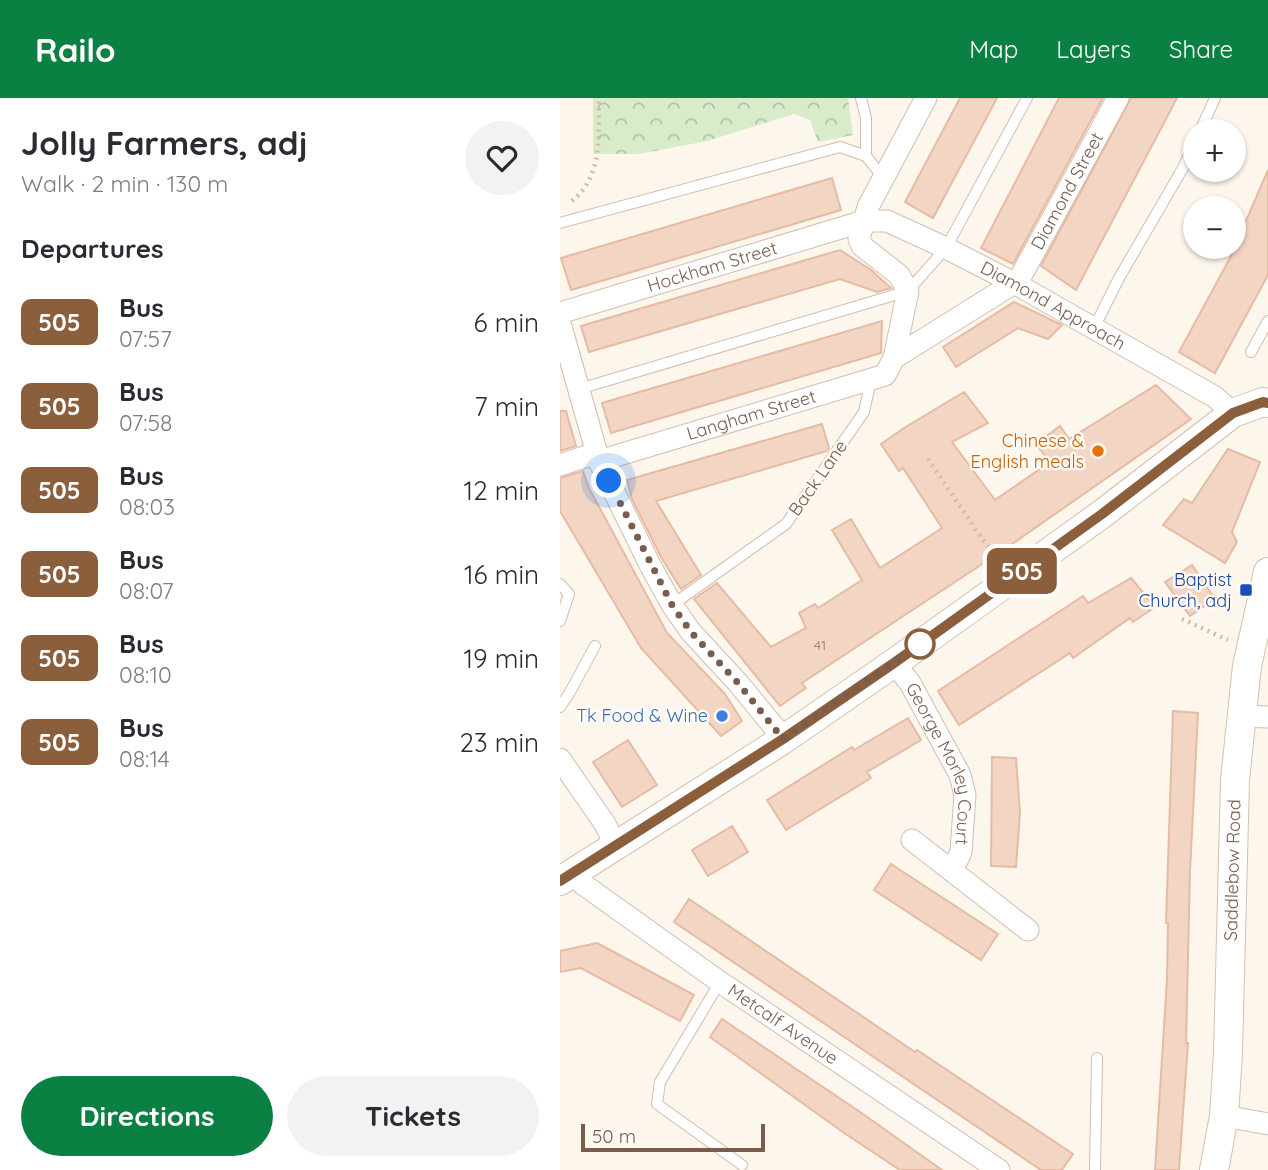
<!DOCTYPE html>
<html lang="en">
<head>
<meta charset="utf-8">
<style>
	:root { --surface:#fff; --page:#f2f2f3; --text:#2b2b33; --muted:#7c7c81; --accent:#0b8043 }
	body { margin:0; font-family:Quicksand,sans-serif; background:var(--page); color:var(--text); height:100vh; display:flex; flex-direction:column; font-size:26px; white-space:nowrap }
	* { box-sizing:border-box; margin:0 }
	p { font-size:23px; color:var(--muted) }
	.icon { flex:none; width:38px; height:38px; fill:none; stroke:currentColor; stroke-width:2; stroke-linecap:round; stroke-linejoin:round }
	.map { position:relative; flex:1; overflow:hidden }
	.details { display:flex; flex-direction:column; background:var(--surface); width:560px }
	.details>* { flex:none }
	.badge { padding:0 14px; border-radius:10px; font-size:24px; line-height:46px }
	.buttons { position:absolute; left:623px; top:21px; display:grid; gap:14px }
	.buttons a { display:grid; place-items:center; width:63px; height:63px; border-radius:50%; background:var(--surface); box-shadow:0 2px 5px #0004; font-size:35px }
	.scale { position:absolute; left:21px; bottom:18px; width:184px; box-sizing:border-box; padding-left:7px; border:4px solid #7a5c4d; border-top:0; font-size:19px; line-height:24px; white-space:nowrap; color:#7a5c4d; -webkit-text-stroke:5px #fffaf3; paint-order:stroke }
	.you { position:absolute; width:35px; height:35px; margin:-18px; border:5px solid #fff; border-radius:50%; background:#1a73e8; box-shadow:0 0 0 10px #1a73e833 }
	.map>.badge { position:absolute; translate:-50% -50%; box-shadow:0 0 0 4px #fff }
	h2 { padding:0 21px; font-size:26px; line-height:63px }
	.round { display:grid; place-items:center; flex:none; width:74px; height:74px; border-radius:37px; background:var(--page) }
	.summary { display:flex; align-items:center; justify-content:space-between; height:119px; padding:0 21px }
	h1 { font-size:33px; font-weight:700; line-height:52px }
	.primary-button { display:flex; gap:14px; margin-top:auto; padding:14px 21px }
	.primary-button a { flex:1; height:80px; border-radius:42px; background:var(--accent); color:#fff; font-size:28px; font-weight:700; line-height:80px; text-align:center }
	.primary-button a+a { background:var(--page); color:var(--text) }
	ul { padding:0; list-style:none }
	li { display:flex; align-items:center; gap:21px; height:84px; padding:0 21px }
	li div { flex:1 }
	li b { display:block; font-size:26px }
	li em { font-style:normal }
	li .badge { min-width:77px; font-weight:700; text-align:center }
	header { display:flex; align-items:center; gap:42px; box-sizing:border-box; height:98px; padding:0 35px; background:var(--accent); color:#fff }
	header strong { font-size:33px }
	nav { display:flex; gap:38px; margin-inline-start:auto; font-size:24px }
	main { display:flex; flex:1; min-height:0 }
	.map>svg:first-child { display:block }
	.park { fill:url(#park-crowns) }
	.building { fill:#f3d5c3; stroke:#e6bba3; stroke-width:2 }
	.lines { fill:none; stroke-linecap:round; stroke-linejoin:round }
	.lane-casing { stroke:#d1beb0; stroke-width:12 }
	.street-casing { stroke:#d1beb0; stroke-width:23 }
	.secondary-casing { stroke:#d6c0b0; stroke-width:30 }
	.path { stroke:#d9b8a5; stroke-width:4.5; stroke-dasharray:2 5; stroke-linecap:butt }
	.lane { stroke:#fff; stroke-width:10 }
	.street { stroke:#fff; stroke-width:21 }
	.secondary { stroke:#fff; stroke-width:28 }
	.line-casing { stroke:#fff; stroke-width:16 }
	.line { stroke:#8b5e3c; stroke-width:10 }
	.walk { stroke:#7a5c4d; stroke-width:7; stroke-dasharray:0 12.6 }
	.food-dot { fill:#e8710a; stroke:#fffaf3; stroke-width:2.5 }
	.transit-dot { fill:#1a4fb4; stroke:#fffaf3; stroke-width:2.5 }
	.stop-dot { fill:#fff; stroke:#8b5e3c; stroke-width:3.5 }
	.shop-dot { fill:#3f7fe0; stroke:#fffaf3; stroke-width:2.5 }
	.labels { text-anchor:middle; stroke-width:5; stroke-linejoin:round; paint-order:stroke }
	.number-label { font-size:14px; fill:#987a6a }
	.street-label { font-size:18px; fill:#7a5c4d; stroke:#fffaf3 }
	.food-label { font-size:18px; fill:#c56008; stroke:#fffaf3; text-anchor:end }
	.transit-label { font-size:18px; fill:#164399; stroke:#fffaf3; text-anchor:end }
	.shop-label { font-size:18px; fill:#366cbe; stroke:#fffaf3; text-anchor:end }
</style>
</head>
<body>
<header>
<strong>Railo</strong>
<nav><a>Map</a><a>Layers</a><a>Share</a></nav>
</header>
<main>
<section class="details">
<div class="summary"><div><h1>Jolly Farmers, adj</h1><p>Walk · 2 min · 130 m</p></div><a class="round"><svg class="icon" aria-label="heart" viewBox="0 0 24 24"><path d="M12 20l-8-8c-3-5 5-10 8-4 3-6 11-1 8 4z"/></svg></a></div>
<h2>Departures</h2>
<ul>
<li><span class="badge" style="background:#8b5e3c;color:#fff">505</span><div><b>Bus</b><p>07:57</p></div><em>6 min</em></li>
<li><span class="badge" style="background:#8b5e3c;color:#fff">505</span><div><b>Bus</b><p>07:58</p></div><em>7 min</em></li>
<li><span class="badge" style="background:#8b5e3c;color:#fff">505</span><div><b>Bus</b><p>08:03</p></div><em>12 min</em></li>
<li><span class="badge" style="background:#8b5e3c;color:#fff">505</span><div><b>Bus</b><p>08:07</p></div><em>16 min</em></li>
<li><span class="badge" style="background:#8b5e3c;color:#fff">505</span><div><b>Bus</b><p>08:10</p></div><em>19 min</em></li>
<li><span class="badge" style="background:#8b5e3c;color:#fff">505</span><div><b>Bus</b><p>08:14</p></div><em>23 min</em></li>
</ul>
<div class="primary-button"><a>Directions</a><a>Tickets</a></div>
</section>
<div class="map">
<svg width="708" height="1072" viewBox="0 0 708 1072">
	<defs>
		<pattern id="park-crowns" width="20" height="18" patternUnits="userSpaceOnUse" patternTransform="scale(1.75)"><rect width="20" height="18" fill="#d8ecc9"/><path d="M2 6a3 3 0 1 1 6 0M12 15a3 3 0 1 1 6 0" fill="none" stroke="#b4c2a5"/></pattern>
	</defs>
	<rect width="100%" height="100%" fill="#fdf6ec"/>
	<!-- park -->
	<path class="park" d="M 33,0 L 288,0 L 293,37 L 258,44 L 250,22 L 234,16 L 147,43 L 79,56 L 33,56 Z"/>
	<!-- building -->
	<path class="building" d="M 400,0 L 437,0 L 373,120 L 345,104 Z
		M 499,0 L 543,0 L 453,166 L 421,150 Z
		M 571,0 L 617,0 L 516,192 L 481,168 Z
		M 708,72 L 708,177 L 655,275 L 619,254 L 670,160 Z
		M 272,80 L 281,112 L 11,192 L 1,160 Z
		M 280,152 L 311,172 L 331,190 L 317,194 L 280,181 L 29,254 L 21,228 Z
		M 454,204 L 502,227 L 488,241 L 458,230 L 396,269 L 383,249 Z
		M 322,223 L 321,255 L 51,335 L 42,305 Z
		M 596,287 L 631,321 L 445,451 L 242,585 L 246,590 L 220,608 L 134,501 L 157,485 L 211,549 L 246,530 L 239,515 L 255,506 L 258,510 L 302,482 L 272,432 L 291,421 L 320,470 L 382,430 L 343,370 L 339,373 L 321,346 L 344,330 L 404,294 L 428,325 L 392,344 L 435,402 L 490,364 L 476,346 L 500,328 L 509,341 Z
		M 0,313 L 6,313 L 16,348 L 0,353 Z
		M 262,326 L 269,350 L 267,353 L 96,403 L 141,477 L 121,491 L 101,459 L 72,401 L 67,382 Z
		M 668,351 L 700,364 L 672,434 L 677,444 L 665,465 L 603,427 L 624,401 L 632,405 Z
		M 23,373 L 29,390 L 107,535 L 165,596 L 182,623 L 161,638 L 81,550 L 0,413 L 0,380 Z
		M 632,467 L 655,501 L 630,518 L 605,484 Z
		M 571,480 L 595,509 L 573,524 L 570,520 L 513,560 L 510,555 L 399,627 L 378,593 L 523,498 L 528,505 Z
		M 613,613 L 638,615 L 630,773 L 626,945 L 628,945 L 619,1072 L 595,1072 L 607,881 L 608,825 L 606,825 Z
		M 348,620 L 361,642 L 307,674 L 311,680 L 226,732 L 207,702 L 292,649 L 294,652 Z
		M 68,642 L 97,687 L 62,709 L 33,664 Z
		M 432,659 L 456,660 L 460,715 L 456,769 L 431,768 Z
		M 172,728 L 188,754 L 148,778 L 132,752 Z
		M 331,766 L 438,836 L 421,862 L 314,792 Z
		M 129,801 L 355,954 L 357,952 L 513,1056 L 502,1072 L 481,1072 L 114,824 Z
		M 37,845 L 134,897 L 120,923 L 21,870 L 0,874 L 0,853 Z
		M 162,921 L 303,1016 L 382,1072 L 340,1072 L 287,1037 L 150,939 Z"/>
	<g class="lines">
		<!-- lane casing -->
		<g class="lane-casing">
			<path id="lane" d="M 301,0 L 306,20 L 306,58
				M 640,33 L 655,0
				M 0,125 L 280,49 L 306,58 L 324,81
				M 534,230 L 559,180 L 623,70 L 635,44
				M 691,254 L 708,223
				M 19,291 L 348,193 L 386,150 L 467,0
				M 0,486 L 9,496 L 0,523
				M 112,507 L 226,426 L 304,314 L 311,282
				M 0,609 L 10,594 L 35,548
				M 160,884 L 100,984 L 97,1006 L 182,1067
				M 535,1072 L 537,960"/>
		</g>
		<!-- street casing -->
		<g class="street-casing">
			<g id="street">
				<path id="s1" d="M 0,215 L 304,123 L 327,123 L 386,150 L 454,185 L 655,299 L 673,315"/>
				<path d="M 0,225 L 39,363 L 89,465 L 112,507 L 131,534 L 179,586 L 224,641"/>
				<path id="s2" d="M 334,260 L 454,185 L 461,178 L 558,0"/>
				<path id="s3" d="M 39,363 L 325,277 L 334,260 L 348,193 L 339,177 L 302,148 L 299,141 L 308,109 L 366,0"/>
				<path d="M 0,367 L 36,355"/>
				<path id="s4" d="M 334,565 L 350,585 L 400,677 L 405,697 L 401,754 L 392,773"/>
				<path d="M 681,618 L 708,619"/>
				<path d="M 0,661 L 45,726 L 56,748"/>
				<path d="M 352,742 L 468,832"/>
				<path id="s5" d="M 12,776 L 24,787 L 160,884 L 439,1072"/>
				<path d="M 664,1018 L 708,1026"/>
			</g>
		</g>
		<!-- secondary casing -->
		<g class="secondary-casing">
			<g id="secondary">
				<path d="M 0,783 L 224,641 L 334,565 L 542,416 L 673,315 L 703,304 L 708,305"/>
				<path id="s6" d="M 654,1072 L 664,1018 L 668,955 L 675,682 L 687,568 L 708,474"/>
			</g>
		</g>
		<!-- path -->
		<path class="path" d="M 12,103 C 44,77 38,37 39,0
			M 368,361 L 436,461
			M 622,521 L 668,542"/>
		<!-- lane -->
		<use href="#lane" class="lane"/>
		<!-- street -->
		<use href="#street" class="street"/>
		<!-- secondary -->
		<use href="#secondary" class="secondary"/>
	</g>
	<g class="lines">
		<!-- line casing -->
		<g class="line-casing">
			<path id="line" d="M 0,783 L 223,641 L 334,565 L 542,416 L 673,315 L 703,304 L 708,305"/>
		</g>
		<!-- line -->
		<use href="#line" class="line"/>
		<!-- walk -->
		<path class="walk" d="M 49,383 L 112,507 L 131,534 L 179,586 L 223,641 L 360,546"/>
	</g>
	<!-- markers -->
	<circle class="food-dot" cx="538" cy="353" r="7"/>
	<rect class="transit-dot" x="679" y="485" width="14" height="14" rx="3.5"/>
	<circle class="stop-dot" cx="360" cy="546" r="14"/>
	<circle class="shop-dot" cx="162" cy="618" r="7"/>
	<g class="labels">
		<!-- number labels -->
		<g class="number-label">
			<text x="260" y="552">41</text>
		</g>
		<!-- street labels -->
		<g class="street-label">
			<text dy="6" stroke="none"><textPath href="#s2" startOffset="248">Diamond Street</textPath></text>
			<text dy="6" stroke="none"><textPath href="#s1" startOffset="159">Hockham Street</textPath></text>
			<text dy="6" stroke="none"><textPath href="#s1" startOffset="527">Diamond Approach</textPath></text>
			<text dy="6" stroke="none"><textPath href="#s3" startOffset="159">Langham Street</textPath></text>
			<text transform="translate(258 380) rotate(-55)" y="6">Back Lane</text>
			<text dy="6" stroke="none"><textPath href="#s4" startOffset="114">George Morley Court</textPath></text>
			<text dy="6" stroke="none"><textPath href="#s6" startOffset="301">Saddlebow Road</textPath></text>
			<text dy="6" stroke="none"><textPath href="#s5" startOffset="259">Metcalf Avenue</textPath></text>
		</g>
		<!-- food labels -->
		<g class="food-label">
			<text x="524" y="349">Chinese &amp;<tspan x="524" dy="21">English meals</tspan></text>
		</g>
		<!-- transit labels -->
		<g class="transit-label">
			<text x="672" y="488">Baptist<tspan x="672" dy="21">Church, adj</tspan></text>
		</g>
		<!-- shop labels -->
		<g class="shop-label">
			<text x="148" y="624">Tk Food &amp; Wine</text>
		</g>
	</g>
</svg>
<div class="buttons">
<a>+</a>
<a>−</a>
</div>
<div class="scale">50 m</div>
<div class="you" style="left:49px;top:383px"></div>
<b class="badge" style="left:462px;top:473px;background:#8b5e3c;color:#fff">505</b>
</div>
</main>
</body>
</html>
